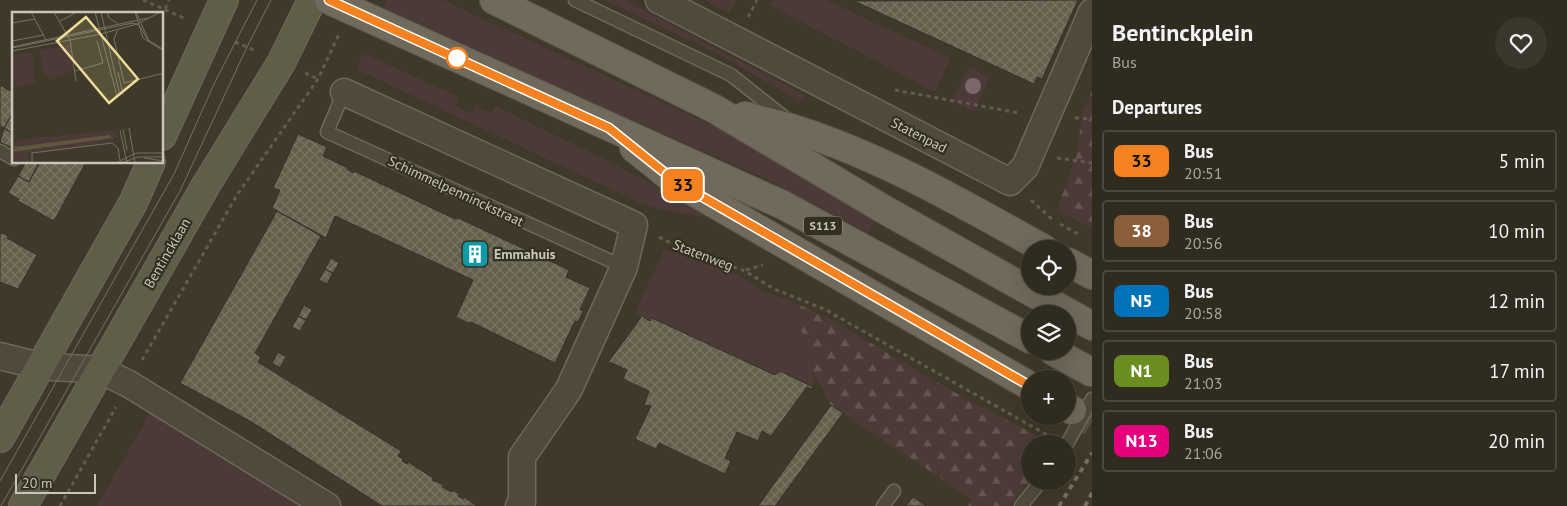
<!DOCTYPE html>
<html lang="en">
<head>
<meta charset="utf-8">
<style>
	:root { --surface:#2f2b1f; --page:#3b372c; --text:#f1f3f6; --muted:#a7a7a4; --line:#4a473d }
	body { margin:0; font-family:"PT Sans",sans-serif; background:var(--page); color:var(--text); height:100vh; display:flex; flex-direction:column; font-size:19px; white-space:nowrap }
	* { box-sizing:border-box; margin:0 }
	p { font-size:16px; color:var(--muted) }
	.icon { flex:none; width:28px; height:28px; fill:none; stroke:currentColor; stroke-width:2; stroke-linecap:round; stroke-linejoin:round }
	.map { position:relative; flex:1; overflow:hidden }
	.sheet { display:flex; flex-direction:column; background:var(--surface); width:475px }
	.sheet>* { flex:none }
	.badge { padding:0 10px; border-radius:8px; font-size:18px; line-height:32px }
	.controls { position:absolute; left:1021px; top:240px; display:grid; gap:10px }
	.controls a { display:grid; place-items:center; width:55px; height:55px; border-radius:50%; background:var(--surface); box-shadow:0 5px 20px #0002,0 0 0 1px var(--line); font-size:25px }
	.scale { position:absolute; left:15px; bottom:12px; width:81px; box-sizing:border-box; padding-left:5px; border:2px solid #c9c6b9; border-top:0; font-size:14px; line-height:18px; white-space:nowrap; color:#c9c6b9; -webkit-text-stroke:4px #343021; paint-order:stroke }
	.map>.badge { position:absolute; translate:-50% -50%; box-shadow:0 0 0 2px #fff }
	h2 { padding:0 20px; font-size:19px; line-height:45px }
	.round { display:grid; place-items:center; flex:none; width:52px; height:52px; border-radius:26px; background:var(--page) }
	.overview { display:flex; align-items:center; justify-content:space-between; height:85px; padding:0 20px }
	h1 { font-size:24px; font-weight:700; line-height:38px }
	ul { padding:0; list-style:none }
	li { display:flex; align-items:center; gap:15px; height:62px; margin:0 10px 8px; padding:0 10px; border:2px solid var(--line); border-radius:5px }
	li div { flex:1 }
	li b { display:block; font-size:19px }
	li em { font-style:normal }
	li .badge { min-width:55px; font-weight:700; text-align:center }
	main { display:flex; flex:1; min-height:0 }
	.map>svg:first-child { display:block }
	.green { fill:#4c3a38 }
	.forest { fill:url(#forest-firs) }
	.building { fill:url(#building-cross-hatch); stroke:#363223 }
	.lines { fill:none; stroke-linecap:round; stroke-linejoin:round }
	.primary-tunnel { stroke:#544e3f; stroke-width:28; stroke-dasharray:28 14; stroke-linecap:butt }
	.lane-casing { stroke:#6c695a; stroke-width:15 }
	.street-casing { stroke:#6c695a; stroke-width:29 }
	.secondary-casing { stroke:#6c695a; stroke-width:30 }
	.primary-casing { stroke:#5b5749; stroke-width:30 }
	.path { stroke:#665852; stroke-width:3; stroke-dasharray:4 4; stroke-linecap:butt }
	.lane { stroke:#4f4a3c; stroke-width:12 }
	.street { stroke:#4f4a3c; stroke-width:26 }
	.secondary { stroke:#615d4b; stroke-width:28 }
	.primary { stroke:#6f6a5b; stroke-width:28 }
	.tram { stroke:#75705f; stroke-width:1 }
	.rail { stroke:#75705f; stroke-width:4; stroke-dasharray:5 5; stroke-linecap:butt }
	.tree { fill:#7c686b }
	.line-casing { stroke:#fff; stroke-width:11 }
	.line { stroke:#f58220; stroke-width:8 }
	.stop-dot { fill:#fff; stroke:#f58220; stroke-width:2.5 }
	.labels { text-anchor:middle; stroke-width:4.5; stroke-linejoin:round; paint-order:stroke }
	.shield { fill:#343021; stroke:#9c998b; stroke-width:1 }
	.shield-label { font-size:12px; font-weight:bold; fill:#c9c6b9 }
	.street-label { font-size:14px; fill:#c9c6b9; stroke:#343021 }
	.poi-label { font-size:14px; font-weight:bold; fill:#c9c6b9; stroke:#343021; text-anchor:start }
	.inset-road { fill:none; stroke:#767163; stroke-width:1 }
	.view { fill:#eedc99; fill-opacity:0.15; stroke:#eedc99; stroke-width:2.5 }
	.inset-edge { fill:none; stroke:#c9c6b9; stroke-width:2.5 }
</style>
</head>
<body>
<main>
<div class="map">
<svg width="1092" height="506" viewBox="0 0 1092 506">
	<defs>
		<pattern id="forest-firs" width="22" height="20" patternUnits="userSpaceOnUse" patternTransform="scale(1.25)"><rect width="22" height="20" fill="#4c3a38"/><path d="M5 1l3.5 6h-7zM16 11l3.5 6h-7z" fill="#645553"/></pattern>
		<pattern id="building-cross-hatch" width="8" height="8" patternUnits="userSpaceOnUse" patternTransform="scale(1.25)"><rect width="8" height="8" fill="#64604d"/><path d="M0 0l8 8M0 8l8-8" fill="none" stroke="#797565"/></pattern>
	</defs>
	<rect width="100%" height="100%" fill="#3f3929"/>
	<!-- green -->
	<path class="green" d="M 387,0 L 443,0 L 715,127 L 877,217 L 868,233 L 767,179 L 382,11 Z
		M 605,0 L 626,0 L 806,96 L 801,102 L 718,54 Z
		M 705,0 L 736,0 L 729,13 Z
		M 772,0 L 826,0 L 951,58 L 935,92 L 769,5 Z
		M 363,53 L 459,97 L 455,106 L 471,114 L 476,106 L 492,113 L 495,106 L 611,162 L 715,219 L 658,209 L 638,202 L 356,69 Z
		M 969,67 L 990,77 L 974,112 L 952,101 Z
		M 664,249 L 734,273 L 763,291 L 793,302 L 814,373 L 813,387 L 780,371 L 775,375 L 652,318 L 650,321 L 635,313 Z
		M 150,413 L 303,506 L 97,506 Z"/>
	<!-- forest -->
	<path class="forest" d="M 1092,91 L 1092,228 L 1057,210 L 1077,154 L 1082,114 Z
		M 793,302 L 828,318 L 961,396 L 1047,441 L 1049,444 L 1030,444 L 1031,481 L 1009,506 L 968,506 L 972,499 L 831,405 L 814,373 Z"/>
	<!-- building -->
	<path class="building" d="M 1078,0 L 1042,79 L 1037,77 L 1034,84 L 854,1 Z
		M 0,85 L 14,93 L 14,111 L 4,128 L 0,126 Z
		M 14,111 L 14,134 L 4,128 Z
		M 4,128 L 14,134 L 14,149 L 0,142 Z
		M 298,134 L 327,147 L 323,156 L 348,168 L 347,169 L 353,173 L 354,171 L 455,219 L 458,218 L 569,270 L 566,277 L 590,288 L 580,310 L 583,311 L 582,314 L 578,322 L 575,321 L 555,363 L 471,322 L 468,323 L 456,317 L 473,280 L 335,216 L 326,238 L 272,208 L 280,190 L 273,188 Z
		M 26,162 L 39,164 L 29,182 L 18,176 Z
		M 39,162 L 86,162 L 54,221 L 18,201 L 19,199 L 8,193 L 18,176 L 29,182 Z
		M 277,211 L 321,236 L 255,353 L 261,357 L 258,362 L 401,451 L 398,456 L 403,459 L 402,461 L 407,464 L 408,462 L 433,478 L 432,480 L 444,485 L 442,487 L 452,492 L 453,490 L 459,494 L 458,496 L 463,499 L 464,497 L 477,506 L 382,506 L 250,421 L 180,383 Z
		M 2,233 L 8,236 L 7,238 L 37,255 L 18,289 L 0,282 L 0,234 Z
		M 331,258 L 339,263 L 333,273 L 325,269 Z
		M 325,269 L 333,273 L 327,284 L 319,280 Z
		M 304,305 L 312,310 L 306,320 L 298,316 Z
		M 298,316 L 306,320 L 300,331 L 292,327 Z
		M 642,316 L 650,321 L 652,318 L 775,375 L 780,371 L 813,387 L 811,389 L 807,387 L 771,436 L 762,431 L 758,441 L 737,432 L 725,458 L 731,461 L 725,474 L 659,443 L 656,449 L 635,439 L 651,406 L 644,405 L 649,391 L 623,379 L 627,370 L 610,362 L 604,368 Z
		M 278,352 L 286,357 L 280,368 L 272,363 Z
		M 831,405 L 843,413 L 775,506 L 758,506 Z
		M 913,497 L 926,506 L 906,506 Z"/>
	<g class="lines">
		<!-- primary-tunnel -->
		<path class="primary-tunnel" d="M 1072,410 L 1092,422"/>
		<!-- lane casing -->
		<g class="lane-casing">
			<path id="lane" d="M 575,0 L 731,75 L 789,121
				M 344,92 L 327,132 L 624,267
				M 0,151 L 14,159
				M 1067,444 L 1092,399
				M 883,506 L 894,491
				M 1021,506 L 1041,481"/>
		</g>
		<!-- street casing -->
		<g class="street-casing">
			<path id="street" d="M 659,0 L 1010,182 L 1025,167 L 1092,12
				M 344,92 L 634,225 L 624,267 L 569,389 L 522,457 L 522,502 L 519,506
				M 0,356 L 40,366 L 100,370 L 129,384 L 327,506"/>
		</g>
		<!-- secondary casing -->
		<g class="secondary-casing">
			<path id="secondary" d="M 162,136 L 224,0
				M 0,438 L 134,201 L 151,162
				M 23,506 L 206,185 L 281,63 L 312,0"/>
		</g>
		<!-- primary casing -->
		<g class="primary-casing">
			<path id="primary" d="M 329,0 L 783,205 L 1030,339
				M 494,0 L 713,108 L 885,210 L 1092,326
				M 745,116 C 763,121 782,125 800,131 C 886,159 965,205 1044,249
				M 634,148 L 675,181 L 1030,386
				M 1068,262 L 1092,275
				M 1053,351 L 1091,372
				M 1068,408 L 1072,410"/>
		</g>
		<!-- path -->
		<path class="path" d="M 143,0 L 186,19
			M 155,14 L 163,10
			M 162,16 L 169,0
			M 748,17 L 757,0
			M 235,42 L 256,51
			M 305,73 L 318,79
			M 895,90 L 1019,113
			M 1075,118 L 1092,119
			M 1057,158 L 1092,163
			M 1031,200 L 1054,221
			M 1060,224 L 1080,235
			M 659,237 L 681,248 L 745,271 L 774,289 L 824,309 L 1049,436
			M 746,270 L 763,265
			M 142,360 L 237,195 L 318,79 L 339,34
			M 60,506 L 116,407"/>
		<!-- lane -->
		<use href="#lane" class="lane"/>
		<!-- street -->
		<use href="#street" class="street"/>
		<!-- secondary -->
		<use href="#secondary" class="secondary"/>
		<!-- primary -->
		<use href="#primary" class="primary"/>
		<!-- tram -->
		<path class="tram" d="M 0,481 L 174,174 L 214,84 L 257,0
			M 1,506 L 180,191 L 247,47 L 271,0"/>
		<!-- rail -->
		<path class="rail" d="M 1059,506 L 1092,453
			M 1085,506 L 1092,493"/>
	</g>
	<!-- trees -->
	<circle class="tree" cx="973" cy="86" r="8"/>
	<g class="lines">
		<!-- line casing -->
		<g class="line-casing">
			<path id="line" d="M 329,0 L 609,128 L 675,181 L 1030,386"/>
		</g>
		<!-- line -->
		<use href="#line" class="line"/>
	</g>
	<!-- icons -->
	<defs>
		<g id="building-square" transform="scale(1.4375)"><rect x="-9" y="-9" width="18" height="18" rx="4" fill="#0f9aa8" stroke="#343021"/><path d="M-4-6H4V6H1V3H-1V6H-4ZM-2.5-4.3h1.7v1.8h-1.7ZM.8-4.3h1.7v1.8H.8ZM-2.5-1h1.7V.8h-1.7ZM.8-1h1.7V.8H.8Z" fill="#fff"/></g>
	</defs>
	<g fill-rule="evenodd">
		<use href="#building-square" x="475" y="254"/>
	</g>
	<!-- markers -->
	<circle class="stop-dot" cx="457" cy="58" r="10"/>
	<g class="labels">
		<!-- shield labels -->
		<rect class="shield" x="804" y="216.5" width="38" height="19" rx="4"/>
		<g class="shield-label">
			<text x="823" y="230">S113</text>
		</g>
		<!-- street labels -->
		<g class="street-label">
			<text transform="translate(919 135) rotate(27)" y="5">Statenpad</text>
			<text transform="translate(456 191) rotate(25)" y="5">Schimmelpenninckstraat</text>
			<text transform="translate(167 253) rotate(-60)" y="5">Bentincklaan</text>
			<text transform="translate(703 255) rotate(21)" y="5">Statenweg</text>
		</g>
		<!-- poi labels -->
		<g class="poi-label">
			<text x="494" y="259">Emmahuis</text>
		</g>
	</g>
	<!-- overview -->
	<g transform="translate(12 12)">
		<rect width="151" height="151" fill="#3f3929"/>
		<path d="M 58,33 L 62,59 L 39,67 L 38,64 L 32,64 L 27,39 ZM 20,40 L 23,71 L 0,75 L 0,44 ZM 101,126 L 101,130 L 0,144 L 0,140 L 10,138 ZM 16,141 L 18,151 L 2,151 L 1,144 Z" fill="#4c3a38"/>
		<path d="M 103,118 L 107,127 L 97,123 L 0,136 L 0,131 L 14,127 Z" fill="#4c3a38"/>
		<path d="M 97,123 L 101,126 L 0,140 L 3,136 L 0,133 L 4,135 Z" fill="#5f573b"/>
		<path class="inset-road" d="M 19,0 L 34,28M 42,0 L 58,28 L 64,69M 83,0 L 105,84M 89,0 L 108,84M 95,0 L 97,6 L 106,12M 123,0 L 131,26 L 152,39M 124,0 L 137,29M 48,9 L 65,0M 0,11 L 23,7M 106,17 L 102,27 L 112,71 L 152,61M 0,29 L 32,23M 0,35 L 136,6M 0,36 L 121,11 L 127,13 L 136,28 L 152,38M 0,39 L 89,22 L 125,12 L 149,0M 63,59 L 91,51 L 85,29M 106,60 L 111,83M 117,116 L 123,151M 111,117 L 115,138M 108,118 L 115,151M 132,146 L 152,149M 20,151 L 20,141 L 100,131 L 106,136 L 108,148M 104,151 L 124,141 L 152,141M 109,151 L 126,145 L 152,145"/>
		<path class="view" d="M 74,5 L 126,67 L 97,91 L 45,29 Z"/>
		<rect width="151" height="151" class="inset-edge"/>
	</g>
</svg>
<div class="controls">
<a><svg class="icon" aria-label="locate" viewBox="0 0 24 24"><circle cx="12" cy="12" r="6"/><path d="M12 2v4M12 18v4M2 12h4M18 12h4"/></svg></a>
<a><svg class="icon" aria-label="layers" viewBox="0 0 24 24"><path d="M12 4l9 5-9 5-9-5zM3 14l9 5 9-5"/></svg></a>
<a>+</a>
<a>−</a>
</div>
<div class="scale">20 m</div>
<b class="badge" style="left:683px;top:185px;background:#f58220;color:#111">33</b>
</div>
<section class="sheet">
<div class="overview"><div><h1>Bentinckplein</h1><p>Bus</p></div><a class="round"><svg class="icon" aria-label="heart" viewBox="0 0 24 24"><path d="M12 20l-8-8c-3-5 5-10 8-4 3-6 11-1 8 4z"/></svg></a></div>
<h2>Departures</h2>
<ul>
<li><span class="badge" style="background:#f58220;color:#111">33</span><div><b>Bus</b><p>20:51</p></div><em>5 min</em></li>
<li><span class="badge" style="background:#8b5e3c;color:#fff">38</span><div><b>Bus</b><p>20:56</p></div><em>10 min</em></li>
<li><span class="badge" style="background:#0072bc;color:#fff">N5</span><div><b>Bus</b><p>20:58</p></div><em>12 min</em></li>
<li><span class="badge" style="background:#6b8e23;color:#fff">N1</span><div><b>Bus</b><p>21:03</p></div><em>17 min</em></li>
<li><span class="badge" style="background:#e6007e;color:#fff">N13</span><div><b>Bus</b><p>21:06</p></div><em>20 min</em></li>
</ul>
</section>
</main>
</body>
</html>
